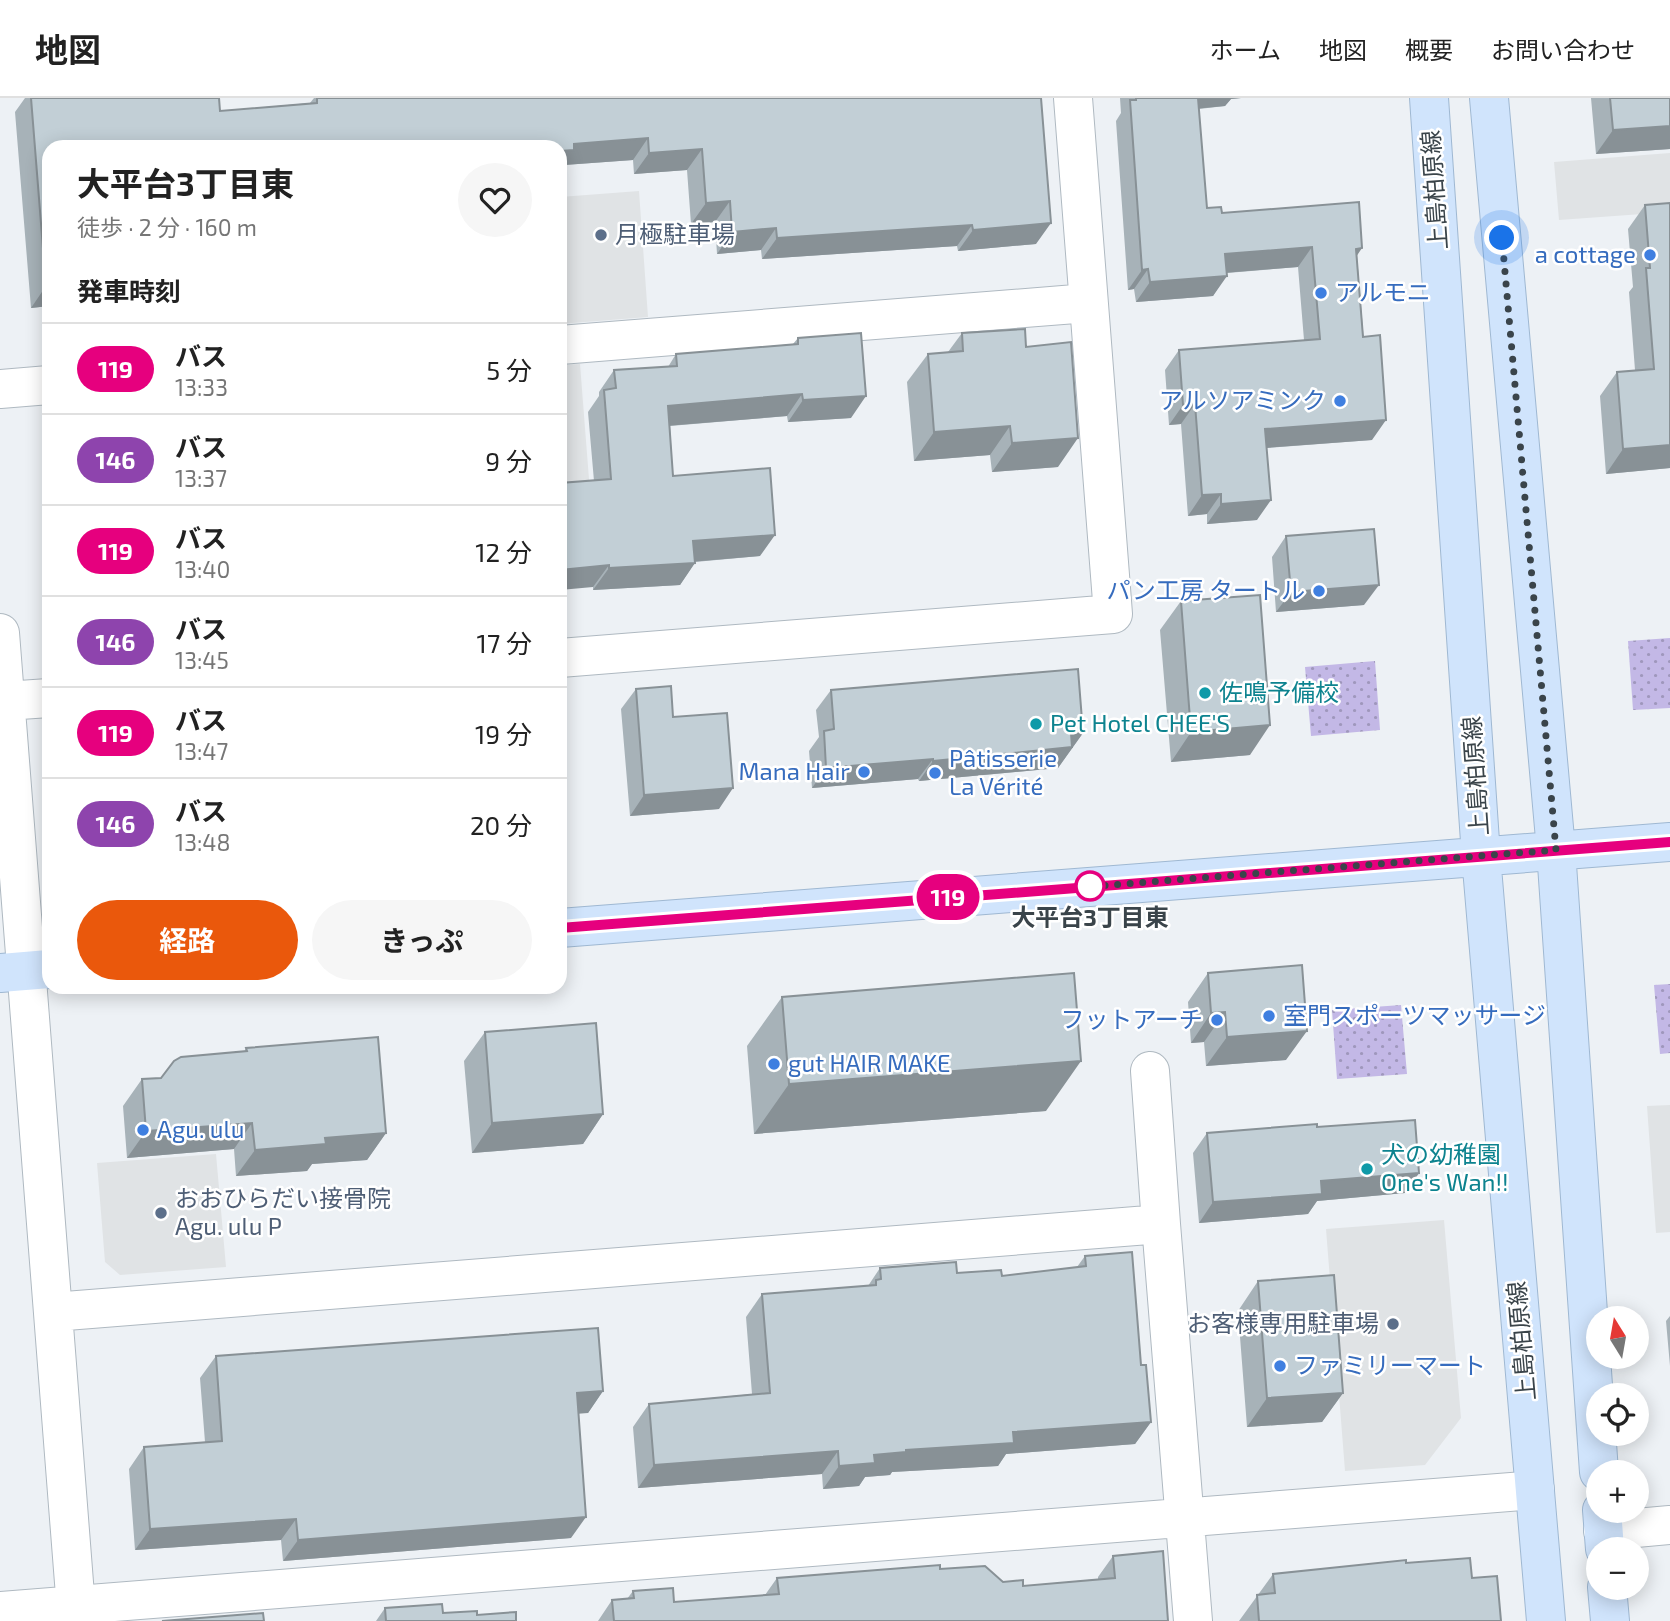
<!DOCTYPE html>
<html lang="ja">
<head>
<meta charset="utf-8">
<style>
	:root { --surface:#fff; --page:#f6f6f6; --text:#222; --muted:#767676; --line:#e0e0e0; --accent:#ea580c }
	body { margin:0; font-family:"Exo 2","Noto Sans JP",sans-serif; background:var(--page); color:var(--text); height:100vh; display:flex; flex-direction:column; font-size:26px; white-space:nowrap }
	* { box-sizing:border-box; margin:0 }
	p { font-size:23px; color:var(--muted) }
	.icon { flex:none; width:38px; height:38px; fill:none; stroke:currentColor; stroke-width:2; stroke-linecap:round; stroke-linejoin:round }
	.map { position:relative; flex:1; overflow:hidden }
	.drawer { position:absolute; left:42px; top:42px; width:525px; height:854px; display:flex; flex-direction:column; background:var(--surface); border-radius:21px; box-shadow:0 4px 18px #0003 }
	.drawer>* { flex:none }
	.badge { padding:0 14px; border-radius:23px; font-size:24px; line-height:46px }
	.needle { width:46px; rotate:349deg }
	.controls { position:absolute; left:1586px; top:1208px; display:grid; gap:14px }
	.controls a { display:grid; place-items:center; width:63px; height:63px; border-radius:50%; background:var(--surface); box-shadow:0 4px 18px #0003; font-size:35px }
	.you { position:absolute; width:35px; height:35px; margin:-18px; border:5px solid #fff; border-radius:50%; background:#1a73e8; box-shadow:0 0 0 10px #1a73e833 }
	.map>.badge { position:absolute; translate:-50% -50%; box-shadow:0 0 0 4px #fff }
	h2 { padding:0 35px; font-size:26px; line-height:63px }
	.round { display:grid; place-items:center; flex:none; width:74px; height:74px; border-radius:37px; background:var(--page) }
	.overview { display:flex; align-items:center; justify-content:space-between; height:119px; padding:0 35px }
	h1 { font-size:33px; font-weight:700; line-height:52px }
	.action { display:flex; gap:14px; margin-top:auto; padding:14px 35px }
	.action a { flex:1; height:80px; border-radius:42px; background:var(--accent); color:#fff; font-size:28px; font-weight:700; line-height:80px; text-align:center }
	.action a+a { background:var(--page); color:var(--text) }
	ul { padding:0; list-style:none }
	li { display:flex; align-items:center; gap:21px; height:91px; padding:0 35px; border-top:2px solid var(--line) }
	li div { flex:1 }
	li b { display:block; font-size:26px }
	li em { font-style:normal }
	li .badge { min-width:77px; font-weight:700; text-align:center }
	header { display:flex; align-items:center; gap:42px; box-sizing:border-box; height:98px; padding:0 35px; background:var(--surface); border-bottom:2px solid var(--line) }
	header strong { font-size:33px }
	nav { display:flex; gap:38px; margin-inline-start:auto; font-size:24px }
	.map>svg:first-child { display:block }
	.grass { fill:url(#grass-dots) }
	.parking { fill:#e0e3e5 }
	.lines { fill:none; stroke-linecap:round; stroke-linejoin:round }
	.street-casing { stroke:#afb9c1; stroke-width:40 }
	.secondary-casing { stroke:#9fb8d2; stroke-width:40 }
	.street { stroke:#fff; stroke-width:38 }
	.secondary { stroke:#d0e4fc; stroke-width:38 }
	.wall { fill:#a7b2b8 }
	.shaded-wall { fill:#889196 }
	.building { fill:#c2cfd6; stroke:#889196; stroke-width:2 }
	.line-casing { stroke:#fff; stroke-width:16 }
	.line { stroke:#e6007e; stroke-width:10 }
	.walk { stroke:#3a444a; stroke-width:7; stroke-dasharray:0 12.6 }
	.service-dot { fill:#5c6f8a; stroke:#fff; stroke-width:2.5 }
	.shop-dot { fill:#3f7fe0; stroke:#fff; stroke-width:2.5 }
	.culture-dot { fill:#0f9aa8; stroke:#fff; stroke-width:2.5 }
	.stop-dot { fill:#fff; stroke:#e6007e; stroke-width:3.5 }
	.labels { text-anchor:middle; stroke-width:5; stroke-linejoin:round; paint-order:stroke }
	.street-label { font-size:24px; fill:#3a444a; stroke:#fff }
	.service-label { font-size:24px; fill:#4e5e75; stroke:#fff; text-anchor:start }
	.shop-label { font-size:24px; fill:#366cbe; stroke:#fff; text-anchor:start }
	.culture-label { font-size:24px; fill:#0d838f; stroke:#fff; text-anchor:start }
	.stop-label { font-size:24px; font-weight:bold; fill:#3a444a; stroke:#fff }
</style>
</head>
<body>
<header>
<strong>地図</strong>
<nav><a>ホーム</a><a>地図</a><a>概要</a><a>お問い合わせ</a></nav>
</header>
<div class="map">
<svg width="1670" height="1523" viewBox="0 0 1670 1523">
	<defs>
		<pattern id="grass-dots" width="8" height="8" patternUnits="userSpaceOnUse" patternTransform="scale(1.75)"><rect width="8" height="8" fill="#c3b8e6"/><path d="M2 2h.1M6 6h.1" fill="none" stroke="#9f97bc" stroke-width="1.8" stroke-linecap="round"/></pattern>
	</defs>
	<rect width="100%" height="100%" fill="#edf1f5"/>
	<!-- grass -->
	<path class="grass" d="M 1670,540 L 1670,610 L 1633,612 L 1628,543 Z
		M 1375,563 L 1380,632 L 1311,638 L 1305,569 Z
		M 1670,886 L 1670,955 L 1660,956 L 1654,887 Z
		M 1401,907 L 1407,976 L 1337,981 L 1332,912 Z"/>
	<!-- parking -->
	<path class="parking" d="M 1670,55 L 1670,114 L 1559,122 L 1554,64 Z
		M 639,93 L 648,219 L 560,226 L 560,99 Z
		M 580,266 L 590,394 L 560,397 L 560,267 Z
		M 1670,1007 L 1670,1134 L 1656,1135 L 1647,1008 Z
		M 216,1056 L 226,1169 L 120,1177 L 105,1164 L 97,1065 Z
		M 1444,1122 L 1461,1320 L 1425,1367 L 1345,1373 L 1326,1131 Z"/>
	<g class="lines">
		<!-- street casing -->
		<g class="street-casing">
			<path id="street" d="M 560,247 L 1088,205
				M 0,291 L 49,287
				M 0,535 L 77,1523
				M 560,560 L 1113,516 L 1073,0
				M 5,603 L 49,600
				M 1150,973 L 1161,1126
				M 53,1214 L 1161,1126 L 1193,1523
				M 1603,1433 L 1670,1427
				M 0,1513 L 1535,1392"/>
		</g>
		<!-- secondary casing -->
		<g class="secondary-casing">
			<path id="secondary" d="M 1429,0 L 1481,758 L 1546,1523
				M 1489,0 L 1556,752 L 1599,1374
				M 560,830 L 1670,744
				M 0,875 L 49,871
				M 1602,1412 L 1605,1451
				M 1607,1489 L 1610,1523"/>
		</g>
		<!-- street -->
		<use href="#street" class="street"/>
		<!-- secondary -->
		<use href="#secondary" class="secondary"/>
	</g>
	<!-- wall -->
	<path class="wall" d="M 25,0 L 219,0 L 220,13 L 310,5 L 314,0 L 1041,0 L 1036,146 L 958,153 L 957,148 L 762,161 L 761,152 L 717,156 L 715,124 L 691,126 L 687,72 L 634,76 L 633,62 L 564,67 L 49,49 L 49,208 L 31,210 L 15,14 Z
		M 1120,0 L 1241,0 L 1231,1 L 1225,8 L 1199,11 L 1207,110 L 1357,158 L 1372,342 L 1267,350 L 1257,422 L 1207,426 L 1207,416 L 1188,418 L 1181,326 L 1169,327 L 1165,272 L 1179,252 L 1304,242 L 1298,169 L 1227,175 L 1213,198 L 1136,204 L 1134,191 L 1128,192 L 1116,23 L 1121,15 Z
		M 1591,0 L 1670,0 L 1670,51 L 1596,56 Z
		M 1670,105 L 1670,370 L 1606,376 L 1600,298 L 1617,274 L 1635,272 L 1629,194 L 1633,189 L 1628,131 L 1645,107 Z
		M 962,235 L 1026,249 L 1058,369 L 992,374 L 990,357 L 914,363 L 907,284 L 928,256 L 948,254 Z
		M 798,240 L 851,320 L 788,324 L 787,318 L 670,328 L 673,378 L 760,458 L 695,464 L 680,487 L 593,492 L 594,383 L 588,314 L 599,298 L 599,294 L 614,272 L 668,269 L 676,256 L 793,246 Z
		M 49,314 L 49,405 L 42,323 Z
		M 1286,438 L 1364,507 L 1276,514 L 1272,459 Z
		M 1181,503 L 1250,657 L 1171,664 L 1160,532 Z
		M 636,591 L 673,619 L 719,711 L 630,718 L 621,611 Z
		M 831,592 L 1083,635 L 1058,670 L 919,683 L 918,681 L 812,690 L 809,653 L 819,639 L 816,612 Z
		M 1208,875 L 1286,962 L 1206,968 L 1204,944 L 1191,945 L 1188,904 Z
		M 782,899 L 1046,1013 L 754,1036 L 747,948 Z
		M 485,934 L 603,1016 L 583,1046 L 472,1055 L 464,963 Z
		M 246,950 L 386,1035 L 367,1062 L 312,1066 L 307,1073 L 236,1078 L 234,1051 L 127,1060 L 123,1008 L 142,981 L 161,980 L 244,954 Z
		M 1317,1029 L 1419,1075 L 1405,1095 L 1317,1103 L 1308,1116 L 1199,1125 L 1193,1055 L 1207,1035 Z
		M 1085,1158 L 1141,1267 L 1151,1324 L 1135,1346 L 1006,1356 L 998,1368 L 892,1374 L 890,1377 L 865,1379 L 859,1388 L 823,1391 L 822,1376 L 638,1390 L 633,1329 L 649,1306 L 752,1296 L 746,1219 L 762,1196 L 868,1188 L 880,1170 L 1002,1178 L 1077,1169 Z
		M 1258,1183 L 1343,1295 L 1322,1324 L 1247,1329 L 1238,1213 Z
		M 1670,1218 L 1670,1268 L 1666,1223 Z
		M 216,1258 L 603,1293 L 588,1315 L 579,1315 L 571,1440 L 283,1463 L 281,1442 L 135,1452 L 129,1371 L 144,1349 L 205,1344 L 200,1280 Z
		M 1113,1458 L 1168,1523 L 598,1523 L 612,1502 L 627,1501 L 633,1493 L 674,1504 L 765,1497 L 777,1480 L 940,1471 L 1023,1488 L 1098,1481 L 1098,1479 Z
		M 1406,1465 L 1472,1480 L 1501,1523 L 1239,1523 L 1273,1476 Z
		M 385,1510 L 386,1523 L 376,1523 Z"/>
	<!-- shaded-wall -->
	<path class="shaded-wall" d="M 1191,0 L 1241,0 L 1231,1 L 1225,8 L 1183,12 Z
		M 1670,28 L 1670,51 L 1596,56 L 1613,32 Z
		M 648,40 L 633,62 L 564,67 L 560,73 L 560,53 L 574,46 Z
		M 702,51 L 687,72 L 634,76 L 649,55 Z
		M 730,103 L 715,124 L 691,126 L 706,105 Z
		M 1051,125 L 1036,146 L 958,153 L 973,132 Z
		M 972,127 L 957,148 L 762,161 L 777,140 Z
		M 776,130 L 761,152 L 717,156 L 732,134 Z
		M 1312,149 L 1298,169 L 1211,176 L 1225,156 Z
		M 1362,150 L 1348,171 L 1356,151 Z
		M 1148,171 L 1134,191 L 1128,192 L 1142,172 Z
		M 1227,178 L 1213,198 L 1136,204 L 1150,184 Z
		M 46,188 L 49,188 L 49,208 L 31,210 Z
		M 802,296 L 787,318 L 653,329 L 668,308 Z
		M 866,298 L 851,320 L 788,324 L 803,302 Z
		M 1195,306 L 1181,326 L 1169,327 L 1183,307 Z
		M 1386,322 L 1372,342 L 1251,351 L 1265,331 Z
		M 1010,328 L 990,357 L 914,363 L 934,334 Z
		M 1078,340 L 1058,369 L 992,374 L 1012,345 Z
		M 1670,347 L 1670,370 L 1606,376 L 1623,351 Z
		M 1221,396 L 1207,416 L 1188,418 L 1202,397 Z
		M 1271,402 L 1257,422 L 1207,426 L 1221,406 Z
		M 775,437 L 760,458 L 678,465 L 693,443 Z
		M 695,465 L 680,487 L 593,492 L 609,470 Z
		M 609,467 L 593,489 L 560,492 L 560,472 Z
		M 1379,487 L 1364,507 L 1276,514 L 1291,494 Z
		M 1270,627 L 1250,657 L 1171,664 L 1191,634 Z
		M 1071,635 L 1083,635 L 1058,670 L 919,683 L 933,663 Z
		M 933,661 L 918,681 L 812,690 L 826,670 Z
		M 733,690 L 719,711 L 630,718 L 644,697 Z
		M 1225,914 L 1204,944 L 1191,945 L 1211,915 Z
		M 1307,933 L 1286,962 L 1206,968 L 1227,939 Z
		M 1081,963 L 1046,1013 L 754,1036 L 789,986 Z
		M 603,1016 L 583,1046 L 472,1055 L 492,1025 Z
		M 252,1025 L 234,1051 L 127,1060 L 146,1033 Z
		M 386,1035 L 367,1062 L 312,1066 L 307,1073 L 236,1078 L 255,1052 L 325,1040 Z
		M 1419,1075 L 1405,1095 L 1317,1103 L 1308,1116 L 1199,1125 L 1213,1104 L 1321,1083 Z
		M 603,1293 L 588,1315 L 562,1317 L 577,1295 Z
		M 1343,1295 L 1322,1324 L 1247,1329 L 1267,1300 Z
		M 1151,1324 L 1135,1346 L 1006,1356 L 998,1368 L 892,1374 L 890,1377 L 865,1379 L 859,1388 L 823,1391 L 839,1368 L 874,1357 L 1013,1334 Z
		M 838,1353 L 822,1376 L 638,1390 L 654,1367 Z
		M 586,1419 L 571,1440 L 283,1463 L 298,1442 Z
		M 296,1421 L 281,1442 L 135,1452 L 150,1431 Z"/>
	<!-- building -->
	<path class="building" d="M 31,0 L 219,0 L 220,13 L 317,5 L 317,0 L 1041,0 L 1051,125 L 973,132 L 972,127 L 777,140 L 776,130 L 732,134 L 730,103 L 706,105 L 702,51 L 649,55 L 648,40 L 574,46 L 574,52 L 560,53 L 560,49 L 49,49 L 49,188 L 46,188 Z
		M 1136,0 L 1198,0 L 1207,110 L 1221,109 L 1222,115 L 1359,104 L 1362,150 L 1356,151 L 1363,239 L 1380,237 L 1386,322 L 1265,331 L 1271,402 L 1221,406 L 1221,396 L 1202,397 L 1195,306 L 1183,307 L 1179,252 L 1320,241 L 1312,149 L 1225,156 L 1227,178 L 1150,184 L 1148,171 L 1142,172 L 1130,2 L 1136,2 Z
		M 1610,0 L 1670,0 L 1670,28 L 1613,32 Z
		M 1670,105 L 1670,347 L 1623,351 L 1617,274 L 1654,271 L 1646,170 L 1650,170 L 1645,107 Z
		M 1025,231 L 1026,249 L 1071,244 L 1078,340 L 1012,345 L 1010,328 L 934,334 L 928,256 L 963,253 L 962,235 Z
		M 861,235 L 866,298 L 803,302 L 802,296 L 668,308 L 673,378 L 770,370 L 775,437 L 693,443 L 695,465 L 609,470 L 609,467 L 560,472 L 560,385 L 611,381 L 604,292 L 616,290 L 614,272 L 677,268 L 676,256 L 798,246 L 798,240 Z
		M 1374,431 L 1379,487 L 1291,494 L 1286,438 Z
		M 1260,497 L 1270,627 L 1191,634 L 1181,503 Z
		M 1078,571 L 1083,635 L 1071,635 L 1072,649 L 933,663 L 933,661 L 826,670 L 824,633 L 834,631 L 831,592 Z
		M 671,588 L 673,619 L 727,615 L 733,690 L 644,697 L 636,591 Z
		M 1302,867 L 1307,933 L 1227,939 L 1225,914 L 1211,915 L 1208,875 Z
		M 1074,875 L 1081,963 L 789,986 L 782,899 Z
		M 596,925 L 603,1016 L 492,1025 L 485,934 Z
		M 378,939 L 386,1035 L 325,1040 L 326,1046 L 255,1052 L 252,1025 L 146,1033 L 142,981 L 161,980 L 174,963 L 181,959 L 247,953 L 246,950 Z
		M 1415,1022 L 1419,1075 L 1321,1083 L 1322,1096 L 1213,1104 L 1207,1035 L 1317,1026 L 1317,1029 Z
		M 1132,1154 L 1141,1267 L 1146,1267 L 1151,1324 L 1013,1334 L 1014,1345 L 906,1352 L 906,1354 L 874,1357 L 875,1365 L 839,1368 L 838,1353 L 654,1367 L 649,1306 L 770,1295 L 762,1196 L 876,1187 L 876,1182 L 881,1181 L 880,1170 L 956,1164 L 957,1175 L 1001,1172 L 1002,1178 L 1086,1168 L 1085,1158 Z
		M 1334,1177 L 1343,1295 L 1267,1300 L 1258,1183 Z
		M 598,1230 L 603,1293 L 577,1295 L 586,1419 L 298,1442 L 296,1421 L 150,1431 L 144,1349 L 222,1343 L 216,1258 Z
		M 1163,1453 L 1168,1523 L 614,1523 L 612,1502 L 634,1500 L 633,1493 L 673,1490 L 674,1504 L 779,1496 L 777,1480 L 940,1467 L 940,1471 L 985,1468 L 1003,1484 L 1023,1482 L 1023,1488 L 1115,1480 L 1113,1458 Z
		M 1470,1460 L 1472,1480 L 1497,1478 L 1501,1523 L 1259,1523 L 1257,1497 L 1275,1495 L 1273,1476 L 1406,1462 L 1406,1465 Z
		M 442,1506 L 443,1515 L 477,1513 L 477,1517 L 516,1514 L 516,1523 L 386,1523 L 385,1510 Z
		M 263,1515 L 264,1523 L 162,1523 Z"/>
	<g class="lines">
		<!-- line casing -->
		<g class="line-casing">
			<path id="line" d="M 560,830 L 1670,744"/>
		</g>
		<!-- line -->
		<use href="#line" class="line"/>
		<!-- walk -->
		<path class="walk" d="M 1090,788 L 1085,789 L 1556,752 L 1502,140"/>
	</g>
	<!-- markers -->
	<g class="service-dot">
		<circle cx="601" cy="137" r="7"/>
		<circle cx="161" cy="1115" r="7"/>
		<circle cx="1393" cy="1226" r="7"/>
	</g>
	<g class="shop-dot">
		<circle cx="1650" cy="157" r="7"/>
		<circle cx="1321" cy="195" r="7"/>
		<circle cx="1340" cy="303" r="7"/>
		<circle cx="1319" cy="493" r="7"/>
		<circle cx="864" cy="674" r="7"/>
		<circle cx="935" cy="675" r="7"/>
		<circle cx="1269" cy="918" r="7"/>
		<circle cx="1217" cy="922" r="7"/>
		<circle cx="774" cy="966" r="7"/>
		<circle cx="143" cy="1032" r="7"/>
		<circle cx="1280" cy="1268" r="7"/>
	</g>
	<g class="culture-dot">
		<circle cx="1205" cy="595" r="7"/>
		<circle cx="1036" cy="626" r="7"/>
		<circle cx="1367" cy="1071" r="7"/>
	</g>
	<circle class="stop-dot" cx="1090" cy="788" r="14"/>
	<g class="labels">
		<!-- street labels -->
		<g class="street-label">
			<text transform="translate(1435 92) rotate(-94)" y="8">上島柏原線</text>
			<text transform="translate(1476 678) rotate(-94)" y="8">上島柏原線</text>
			<text transform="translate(1522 1243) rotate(-95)" y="8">上島柏原線</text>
		</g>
		<!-- service labels -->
		<g class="service-label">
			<text x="615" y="145">月極駐車場</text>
			<text x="175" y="1109">おおひらだい接骨院<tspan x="175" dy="28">Agu. ulu P</tspan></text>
			<text x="1379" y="1234" text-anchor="end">お客様専用駐車場</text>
		</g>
		<!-- shop labels -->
		<g class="shop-label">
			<text x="1636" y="165" text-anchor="end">a cottage</text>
			<text x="1335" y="203">アルモニ</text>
			<text x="1326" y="311" text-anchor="end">アルソアミンク</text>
			<text x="1305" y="501" text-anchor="end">パン工房 タートル</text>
			<text x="949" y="669">Pâtisserie<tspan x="949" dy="28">La Vérité</tspan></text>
			<text x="850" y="682" text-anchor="end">Mana Hair</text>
			<text x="1283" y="926">室門スポーツマッサージ</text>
			<text x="1203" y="930" text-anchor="end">フットアーチ</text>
			<text x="788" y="974">gut HAIR MAKE</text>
			<text x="157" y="1040">Agu. ulu</text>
			<text x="1294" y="1276">ファミリーマート</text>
		</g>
		<!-- culture labels -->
		<g class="culture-label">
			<text x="1219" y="603">佐鳴予備校</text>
			<text x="1050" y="634">Pet Hotel CHEE'S</text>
			<text x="1381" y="1065">犬の幼稚園<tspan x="1381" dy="28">One's Wan!!</tspan></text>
		</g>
		<!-- stop labels -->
		<g class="stop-label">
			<text x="1090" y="828">大平台3丁目東</text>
		</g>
	</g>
</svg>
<div class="controls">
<a><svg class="needle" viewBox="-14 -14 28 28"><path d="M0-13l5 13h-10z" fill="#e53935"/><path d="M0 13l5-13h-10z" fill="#767676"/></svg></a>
<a><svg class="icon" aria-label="locate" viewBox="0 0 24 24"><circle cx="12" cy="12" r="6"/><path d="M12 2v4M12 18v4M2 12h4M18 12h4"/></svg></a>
<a>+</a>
<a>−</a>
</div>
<div class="you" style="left:1502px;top:140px"></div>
<b class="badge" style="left:948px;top:799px;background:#e6007e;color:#fff">119</b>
<section class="drawer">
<div class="overview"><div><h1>大平台3丁目東</h1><p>徒歩 · 2 分 · 160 m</p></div><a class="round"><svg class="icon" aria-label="heart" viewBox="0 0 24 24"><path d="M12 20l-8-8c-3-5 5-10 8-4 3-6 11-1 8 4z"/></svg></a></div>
<h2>発車時刻</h2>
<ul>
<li><span class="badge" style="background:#e6007e;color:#fff">119</span><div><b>バス</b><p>13:33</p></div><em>5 分</em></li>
<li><span class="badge" style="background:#8e44ad;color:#fff">146</span><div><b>バス</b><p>13:37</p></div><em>9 分</em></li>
<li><span class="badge" style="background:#e6007e;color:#fff">119</span><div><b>バス</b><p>13:40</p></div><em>12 分</em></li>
<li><span class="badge" style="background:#8e44ad;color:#fff">146</span><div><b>バス</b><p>13:45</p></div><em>17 分</em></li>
<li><span class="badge" style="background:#e6007e;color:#fff">119</span><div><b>バス</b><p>13:47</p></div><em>19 分</em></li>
<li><span class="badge" style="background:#8e44ad;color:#fff">146</span><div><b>バス</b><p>13:48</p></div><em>20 分</em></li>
</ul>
<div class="action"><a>経路</a><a>きっぷ</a></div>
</section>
</div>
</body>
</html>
